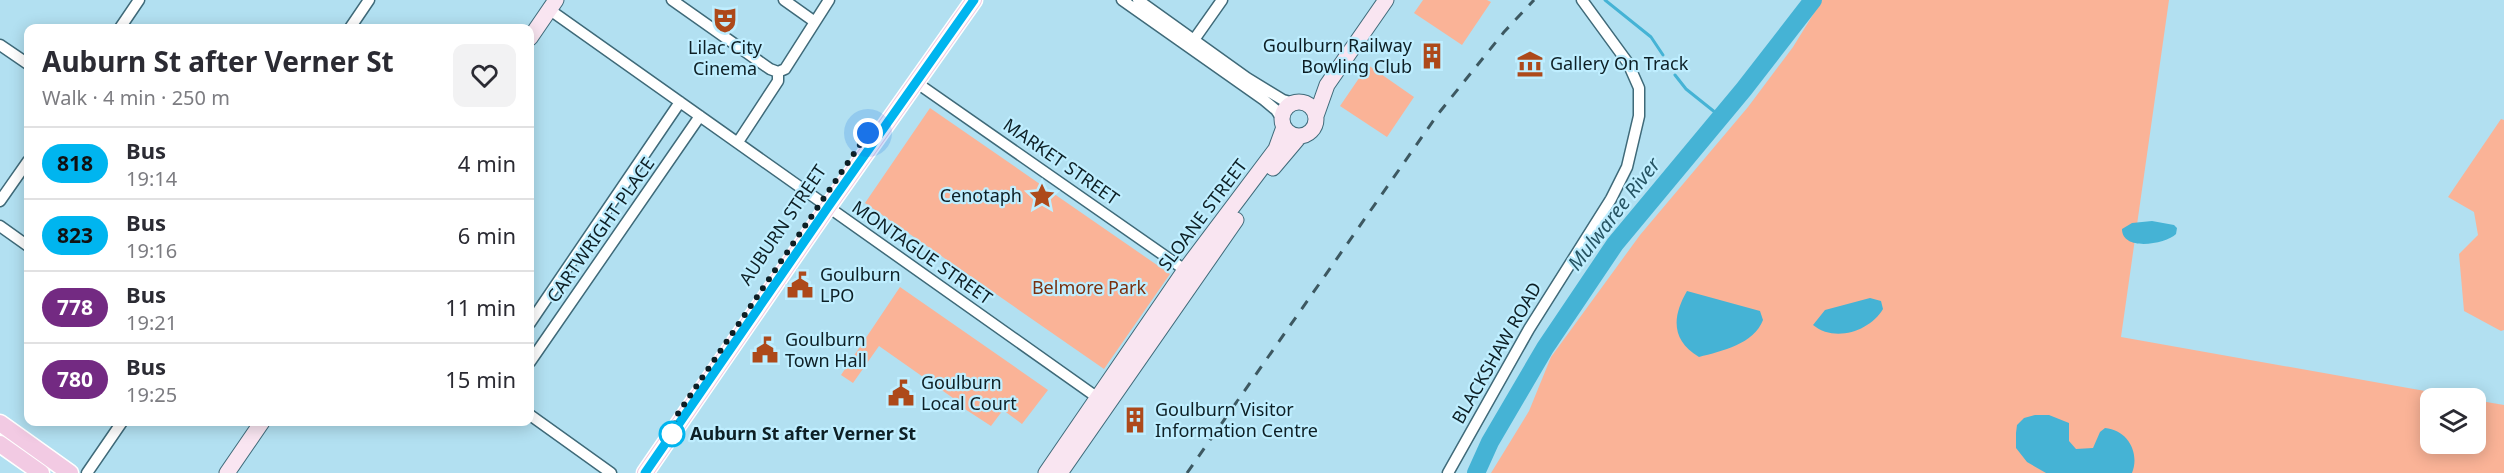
<!DOCTYPE html>
<html lang="en">
<head>
<meta charset="utf-8">
<style>
	:root { --surface:#fff; --page:#f2f2f3; --text:#2b2b33; --muted:#7c7c81; --line:#e1e1e2 }
	body { margin:0; font-family:"Noto Sans",sans-serif; background:var(--page); color:var(--text); height:100vh; display:flex; flex-direction:column; font-size:22px; white-space:nowrap }
	* { box-sizing:border-box; margin:0 }
	p { font-size:20px; color:var(--muted) }
	.icon { flex:none; width:33px; height:33px; fill:none; stroke:currentColor; stroke-width:2; stroke-linecap:round; stroke-linejoin:round }
	.map { position:relative; flex:1; overflow:hidden }
	.drawer { position:absolute; left:24px; top:24px; width:510px; height:402px; display:flex; flex-direction:column; background:var(--surface); border-radius:12px; box-shadow:0 3px 15px #0003 }
	.drawer>* { flex:none }
	.badge { padding:0 12px; border-radius:20px; font-size:21px; line-height:39px }
	.controls { position:absolute; left:2420px; top:388px; display:grid; gap:12px }
	.controls a { display:grid; place-items:center; width:66px; height:66px; border-radius:12px; background:var(--surface); box-shadow:0 3px 15px #0003; font-size:30px }
	.you { position:absolute; width:30px; height:30px; margin:-15px; border:4px solid #fff; border-radius:50%; background:#1a73e8; box-shadow:0 0 0 9px #1a73e833 }
	.map>.badge { position:absolute; translate:-50% -50%; box-shadow:0 0 0 3px #fff }
	.round { display:grid; place-items:center; flex:none; width:63px; height:63px; border-radius:12px; background:var(--page) }
	.overview { display:flex; align-items:center; justify-content:space-between; height:102px; padding:0 18px }
	h1 { font-size:28px; font-weight:700; line-height:45px }
	ul { padding:0; list-style:none }
	li { display:flex; align-items:center; gap:18px; height:72px; padding:0 18px; border-top:2px solid var(--line) }
	li div { flex:1 }
	li b { display:block; font-size:22px }
	li em { font-style:normal }
	li .badge { min-width:66px; font-weight:700; text-align:center }
	.map>svg:first-child { display:block }
	.green { fill:#fab397 }
	.water { fill:#45b3d5 }
	.lines { fill:none; stroke-linecap:round; stroke-linejoin:round }
	.stream { stroke:#45b3d5; stroke-width:3 }
	.river { stroke:#45b3d5; stroke-width:18 }
	.street-casing { stroke:#3f6a79; stroke-width:13 }
	.secondary-casing { stroke:#3f6a79; stroke-width:17 }
	.primary-casing { stroke:#fff; stroke-width:19 }
	.street { stroke:#fff; stroke-width:10 }
	.secondary { stroke:#f9e5f1; stroke-width:15 }
	.primary { stroke:#f2cae3; stroke-width:16 }
	.rail { stroke:#3d5861; stroke-width:3; stroke-dasharray:10 10; stroke-linecap:butt }
	.line-casing { stroke:#fff; stroke-width:14 }
	.line { stroke:#00b5ef; stroke-width:9 }
	.walk { stroke:#0d1f25; stroke-width:6; stroke-dasharray:0 10.8 }
	.stop-dot { fill:#fff; stroke:#00b5ef; stroke-width:3 }
	.labels { text-anchor:middle; stroke-width:4.5; stroke-linejoin:round; paint-order:stroke }
	.poi-label { font-size:18px; fill:#0d1f25; stroke:#bfeeff; text-anchor:start }
	.street-label { font-size:18px; fill:#0d1f25; stroke:#bfeeff }
	.park-label { font-size:18px; fill:#7a300e; stroke:#bfeeff }
	.stop-label { font-size:18px; font-weight:bold; fill:#0d1f25; stroke:#bfeeff; text-anchor:start }
	.water-label { font-size:20px; font-style:italic; fill:#275564; stroke:#bfeeff }
</style>
</head>
<body>
<div class="map">
<svg width="2504" height="473" viewBox="0 0 2504 473">
	<rect width="100%" height="100%" fill="#b2e0f1"/>
	<!-- green -->
	<path class="green" d="M 1423,0 L 1487,0 L 1491,2 L 1462,45 L 1414,13 Z
		M 1822,0 L 2169,0 L 2121,337 L 2470,399 L 2430,399 L 2430,444 L 2475,444 L 2475,400 L 2504,405 L 2504,473 L 1491,473 L 1529,411 L 1551,357 L 1640,235 L 1748,107 L 1793,47 Z
		M 1368,65 L 1414,97 L 1387,137 L 1340,106 Z
		M 930,108 L 1170,274 L 1104,369 L 865,203 Z
		M 2501,119 L 2504,120 L 2504,330 L 2501,331 L 2464,311 L 2459,254 L 2478,235 L 2474,212 L 2448,197 Z
		M 900,287 L 1048,390 L 1022,424 L 1003,410 L 991,426 L 951,400 L 953,398 L 879,346 L 853,383 L 841,375 Z"/>
	<!-- water -->
	<path class="water" d="M 2152,221 L 2174,225 L 2177,228 L 2176,234 C 2166,244 2122,252 2122,229 L 2132,223 Z
		M 1687,291 L 1760,311 L 1763,320 C 1754,344 1722,351 1699,357 C 1671,340 1672,317 1687,291 Z
		M 1870,298 L 1881,301 L 1883,309 C 1870,331 1835,343 1813,325 L 1825,310 Z
		M 2035,415 L 2049,415 L 2069,423 L 2069,441 L 2076,449 L 2093,448 L 2100,432 L 2105,428 C 2128,430 2140,453 2132,473 L 2046,473 L 2027,462 L 2016,448 L 2016,433 L 2017,425 L 2024,418 Z"/>
	<g class="lines">
		<!-- stream -->
		<path class="stream" d="M 1605,0 L 1651,37 L 1663,55
			M 1675,75 L 1686,89 L 1721,117"/>
		<!-- river -->
		<path class="river" d="M 1476,473 L 1490,442 L 1545,348 L 1615,244 L 1744,89 L 1813,0"/>
		<!-- street casing -->
		<g class="street-casing">
			<path id="street" d="M 672,0 L 770,69 L 778,72
				M 784,0 L 815,22
				M 1122,0 L 1264,100 L 1276,110 L 1282,119
				M 1138,0 L 1247,78 L 1283,100 L 1294,103
				M 550,10 L 1098,398
				M 120,28 L 139,0
				M 350,28 L 369,0
				M 1191,44 L 1222,0
				M 0,45 L 28,64
				M 778,72 L 785,69 L 829,0
				M 917,83 L 1185,270
				M 738,142 L 778,81 L 778,72
				M 0,201 L 28,161
				M 0,226 L 28,246
				M 530,323 L 680,102
				M 530,362 L 700,116
				M 530,415 L 611,473
				M 87,473 L 122,422
				M 1448,473 L 1529,329 L 1611,199 L 1627,167 L 1639,116 L 1639,88 L 1628,63 L 1582,0"/>
		</g>
		<!-- secondary casing -->
		<g class="secondary-casing">
			<path id="secondary" d="M 530,38 L 556,0
				M1282 119a17 17 0 1 1 34 0a17 17 0 1 1-34 0Z
				M 1316,116 L 1327,85 L 1386,0
				M 1273,168 L 1300,136
				M 227,473 L 262,422
				M 1046,473 L 1185,270 L 1276,149 L 1284,127
				M 1060,473 L 1236,220"/>
		</g>
		<!-- primary casing -->
		<g class="primary-casing">
			<path id="primary" d="M 0,423 L 70,473
				M 0,444 L 41,473
				M 645,473 L 828,207 L 974,0"/>
		</g>
		<!-- street -->
		<use href="#street" class="street"/>
		<!-- secondary -->
		<use href="#secondary" class="secondary"/>
		<!-- primary -->
		<use href="#primary" class="primary"/>
		<!-- rail -->
		<path class="rail" d="M 1187,473 L 1438,114 L 1504,32 L 1534,0"/>
	</g>
	<g class="lines">
		<!-- line casing -->
		<g class="line-casing">
			<path id="line" d="M 645,473 L 828,207 L 974,0"/>
		</g>
		<!-- line -->
		<use href="#line" class="line"/>
		<!-- walk -->
		<path class="walk" d="M 672,434 L 677,415 L 868,133"/>
	</g>
	<!-- icons -->
	<defs>
		<g id="theatre-bare" transform="scale(2.07)"><path d="M-5-5.5Q0-4 5-5.5V0Q5 5 0 6Q-5 5-5 0ZM-3.3-2.5H-1v1.5H-3.3ZM1-2.5H3.3v1.5H1ZM-2.8 1Q0 5.5 2.8 1Z" fill="#ad491a" stroke="#bfeeff" stroke-width="2.5" paint-order="stroke"/></g>
		<g id="building-bare" transform="scale(2.07)"><path d="M-4-6H4V6H1V3H-1V6H-4ZM-2.5-4.3h1.7v1.8h-1.7ZM.8-4.3h1.7v1.8H.8ZM-2.5-1h1.7V.8h-1.7ZM.8-1h1.7V.8H.8Z" fill="#ad491a" stroke="#bfeeff" stroke-width="2.5" paint-order="stroke"/></g>
		<g id="museum-bare" transform="scale(2.07)"><path d="M0-6L6-3V-2H-6V-3ZM-5-1h2V3h-2ZM-1-1h2V3h-2ZM3-1h2V3H3ZM-6 4H6V6H-6Z" fill="#ad491a" stroke="#bfeeff" stroke-width="2.5" paint-order="stroke"/></g>
		<g id="sight-bare" transform="scale(2.07)"><path d="M0-6L1.8-2.2L6-1.7L2.9 1.2L3.7 5.4L0 3.3L-3.7 5.4L-2.9 1.2L-6-1.7L-1.8-2.2Z" fill="#ad491a" stroke="#bfeeff" stroke-width="2.5" paint-order="stroke"/></g>
		<g id="civic-bare" transform="scale(2.07)"><path d="M-.6-6.5H3V-4.5H.6V-3L4-1V1h2V6H-6V1h2V-1L-.6-3ZM-1.2 2.5V6h2.4V2.5Z" fill="#ad491a" stroke="#bfeeff" stroke-width="2.5" paint-order="stroke"/></g>
	</defs>
	<g fill-rule="evenodd">
		<use href="#theatre-bare" x="725" y="20"/>
		<use href="#building-bare" x="1432" y="56"/>
		<use href="#museum-bare" x="1530" y="64"/>
		<use href="#sight-bare" x="1042" y="196"/>
		<use href="#civic-bare" x="800" y="285"/>
		<use href="#civic-bare" x="765" y="350"/>
		<use href="#civic-bare" x="901" y="393"/>
		<use href="#building-bare" x="1135" y="420"/>
	</g>
	<!-- markers -->
	<circle class="stop-dot" cx="672" cy="434" r="12"/>
	<g class="labels">
		<!-- poi labels -->
		<g class="poi-label">
			<text x="1412" y="52" text-anchor="end">Goulburn Railway<tspan x="1412" dy="21">Bowling Club</tspan></text>
			<text x="725" y="54" text-anchor="middle">Lilac City<tspan x="725" dy="21">Cinema</tspan></text>
			<text x="1550" y="70">Gallery On Track</text>
			<text x="1022" y="202" text-anchor="end">Cenotaph</text>
			<text x="820" y="281">Goulburn<tspan x="820" dy="21">LPO</tspan></text>
			<text x="785" y="346">Goulburn<tspan x="785" dy="21">Town Hall</tspan></text>
			<text x="921" y="389">Goulburn<tspan x="921" dy="21">Local Court</tspan></text>
			<text x="1155" y="416">Goulburn Visitor<tspan x="1155" dy="21">Information Centre</tspan></text>
		</g>
		<!-- street labels -->
		<g class="street-label">
			<text transform="translate(1061 162) rotate(35)" y="6">MARKET STREET</text>
			<text transform="translate(1203 215) rotate(-53)" y="6">SLOANE STREET</text>
			<text transform="translate(783 225) rotate(-56)" y="6">AUBURN STREET</text>
			<text transform="translate(601 230) rotate(-55)" y="6">CARTWRIGHT PLACE</text>
			<text transform="translate(922 253) rotate(35)" y="6">MONTAGUE STREET</text>
			<text transform="translate(1497 353) rotate(-60)" y="6">BLACKSHAW ROAD</text>
		</g>
		<!-- park labels -->
		<g class="park-label">
			<text x="1089" y="294">Belmore Park</text>
		</g>
		<!-- stop labels -->
		<g class="stop-label">
			<text x="690" y="440">Auburn St after Verner St</text>
		</g>
		<!-- water labels -->
		<g class="water-label">
			<text transform="translate(1614 214) rotate(-52)" y="7">Mulwaree River</text>
		</g>
	</g>
</svg>
<div class="controls">
<a><svg class="icon" aria-label="layers" viewBox="0 0 24 24"><path d="M12 4l9 5-9 5-9-5zM3 14l9 5 9-5"/></svg></a>
</div>
<div class="you" style="left:868px;top:133px"></div>
<section class="drawer">
<div class="overview"><div><h1>Auburn St after Verner St</h1><p>Walk · 4 min · 250 m</p></div><a class="round"><svg class="icon" aria-label="heart" viewBox="0 0 24 24"><path d="M12 20l-8-8c-3-5 5-10 8-4 3-6 11-1 8 4z"/></svg></a></div>
<ul>
<li><span class="badge" style="background:#00b5ef;color:#111">818</span><div><b>Bus</b><p>19:14</p></div><em>4 min</em></li>
<li><span class="badge" style="background:#00b5ef;color:#111">823</span><div><b>Bus</b><p>19:16</p></div><em>6 min</em></li>
<li><span class="badge" style="background:#732a82;color:#fff">778</span><div><b>Bus</b><p>19:21</p></div><em>11 min</em></li>
<li><span class="badge" style="background:#732a82;color:#fff">780</span><div><b>Bus</b><p>19:25</p></div><em>15 min</em></li>
</ul>
</section>
</div>
</body>
</html>
